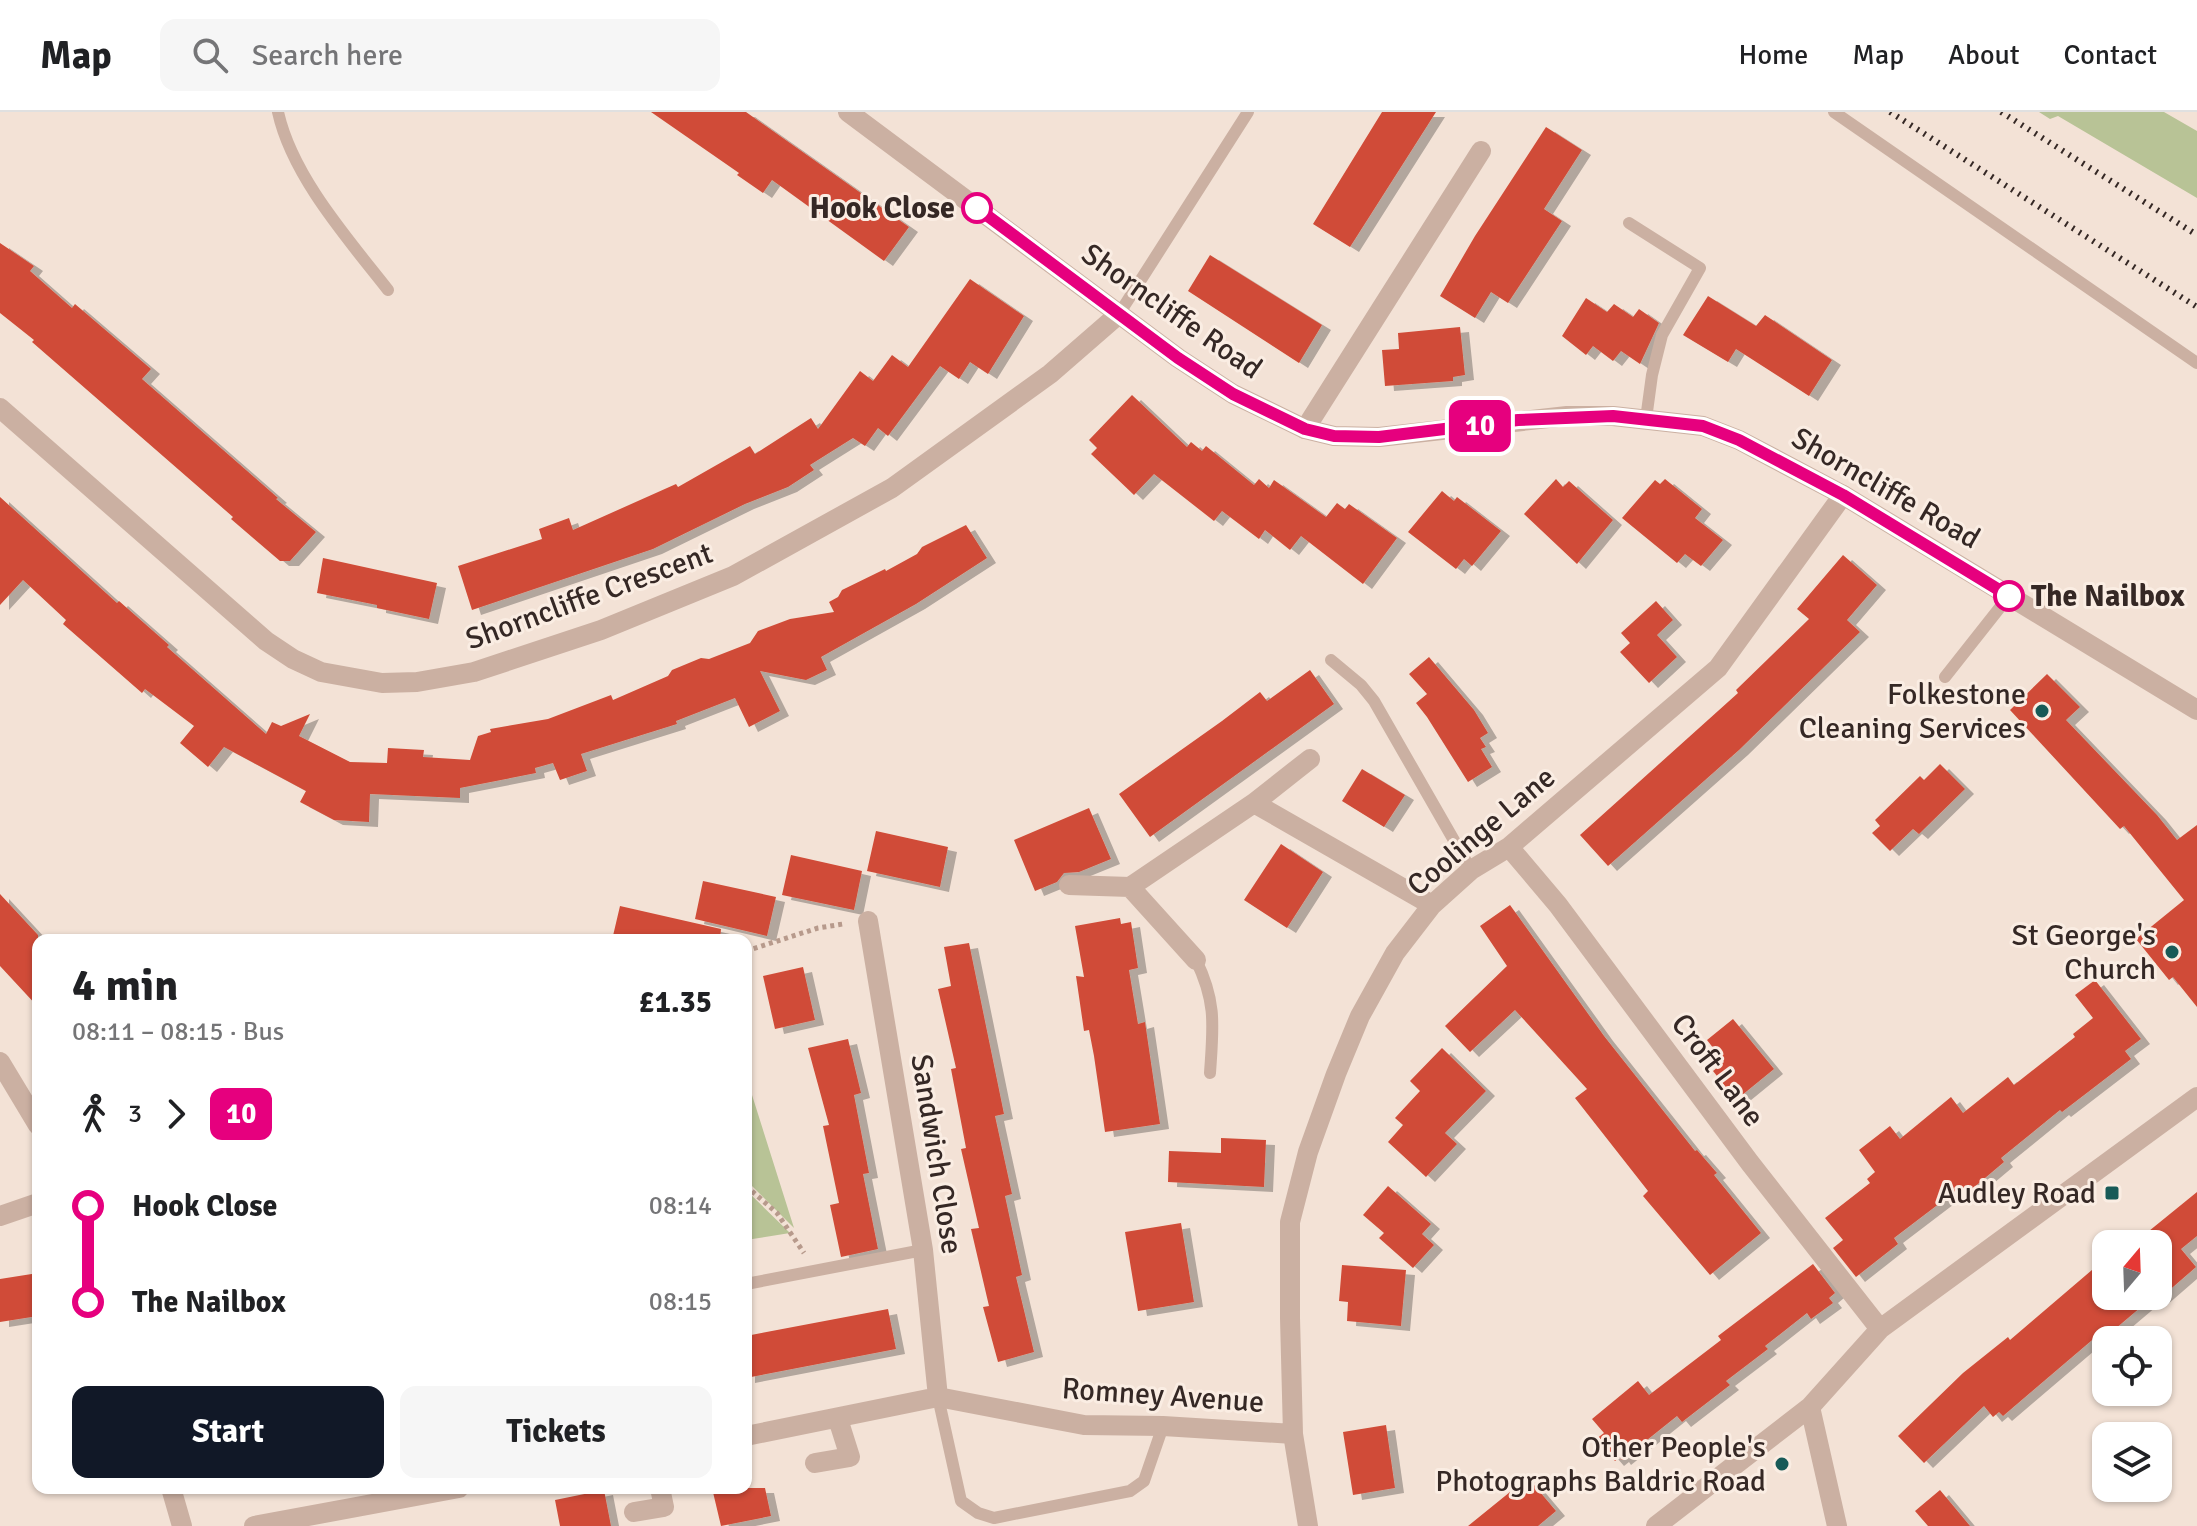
<!DOCTYPE html>
<html lang="en">
<head>
<meta charset="utf-8">
<style>
	:root { --surface:#fff; --page:#f6f6f6; --text:#202124; --muted:#757577; --line:#e0e0e0; --accent:#111827 }
	body { margin:0; font-family:Signika,sans-serif; background:var(--page); color:var(--text); height:100vh; display:flex; flex-direction:column; font-size:30px; white-space:nowrap }
	* { box-sizing:border-box; margin:0 }
	p { font-size:26px; color:var(--muted) }
	.icon { flex:none; width:44px; height:44px; fill:none; stroke:currentColor; stroke-width:2; stroke-linecap:round; stroke-linejoin:round }
	.map { position:relative; flex:1; overflow:hidden }
	.panel { position:absolute; left:32px; top:822px; width:720px; height:560px; display:flex; flex-direction:column; background:var(--surface); border-radius:16px; box-shadow:0 2px 6px #0004 }
	.panel>* { flex:none }
	.badge { padding:0 16px; border-radius:12px; font-size:28px; line-height:52px }
	.needle { width:52px; rotate:19deg }
	.buttons { position:absolute; left:2092px; top:1118px; display:grid; gap:16px }
	.buttons a { display:grid; place-items:center; width:80px; height:80px; border-radius:16px; background:var(--surface); box-shadow:0 2px 6px #0004; font-size:40px }
	.map>.badge { position:absolute; translate:-50% -50%; box-shadow:0 0 0 4px #fff }
	.legs { display:flex; align-items:center; gap:12px; height:88px; padding:0 40px; font-size:26px }
	.legs p { margin-inline-start:auto }
	.summary { display:flex; align-items:center; justify-content:space-between; height:136px; padding:0 40px }
	h1 { font-size:44px; font-weight:800; line-height:60px }
	.action { display:flex; gap:16px; margin-top:auto; padding:16px 40px }
	.action a { flex:1; height:92px; border-radius:16px; background:var(--accent); color:#fff; font-size:32px; font-weight:800; line-height:92px; text-align:center }
	.action a+a { background:var(--page); color:var(--text) }
	ul { padding:0 40px; list-style:none }
	li { display:flex; align-items:center; gap:28px; height:96px; font-size:30px }
	li i { display:grid; place-items:center; width:12px; height:100%; margin:0 10px; background:currentColor }
	li i::after { content:''; width:20px; height:20px; margin:-10px; border:6px solid; border-radius:50%; background:var(--surface) }
	li p { margin-inline-start:auto }
	li:first-child i { background:linear-gradient(#0000 50%,currentColor 0) }
	li:last-child i { background:linear-gradient(currentColor 50%,#0000 0) }
	header { display:flex; align-items:center; gap:48px; box-sizing:border-box; height:112px; padding:0 40px; background:var(--surface); border-bottom:2px solid var(--line) }
	header strong { font-size:38px }
	nav { display:flex; gap:44px; margin-inline-start:auto; font-size:28px }
	.search { width:560px; height:72px; background:var(--page); display:flex; align-items:center; gap:20px; box-sizing:border-box; padding:0 28px; border-radius:16px; color:var(--muted); font-size:30px }
	.map>svg:first-child { display:block }
	.green { fill:#b8c396 }
	.building { fill:#d04c37; filter:url(#shadow) }
	.lines { fill:none; stroke-linecap:round; stroke-linejoin:round }
	.path { stroke:#b79a8c; stroke-width:5; stroke-dasharray:4 4; stroke-linecap:butt }
	.service { stroke:#cbb0a2; stroke-width:12 }
	.minor { stroke:#cbb0a2; stroke-width:20 }
	.tertiary { stroke:#cbb0a2; stroke-width:20 }
	.rail { stroke:#352825; stroke-width:6; stroke-dasharray:2 6; stroke-linecap:butt }
	.line-1-casing { stroke:#fff; stroke-width:18 }
	.line-1 { stroke:#e6007e; stroke-width:12 }
	.stop-1-dot { fill:#fff; stroke:#e6007e; stroke-width:4 }
	.poi-dot { fill:#185a57; stroke:#faede3; stroke-width:3 }
	.labels { text-anchor:middle; stroke-width:6; stroke-linejoin:round; paint-order:stroke }
	.stop-label { font-size:30px; font-weight:bold; fill:#352825; stroke:#faede3; text-anchor:end }
	.street-label { font-size:30px; fill:#352825; stroke:#faede3 }
	.poi-label { font-size:30px; fill:#352825; stroke:#faede3; text-anchor:end }
</style>
</head>
<body>
<header>
<strong>Map</strong>
<div class="search"><svg class="icon" aria-label="search" viewBox="0 0 24 24"><circle cx="10" cy="10" r="6"/><path d="M15 15l6 6"/></svg>Search here</div>
<nav><a>Home</a><a>Map</a><a>About</a><a>Contact</a></nav>
</header>
<div class="map">
<svg width="2197" height="1414" viewBox="0 0 2197 1414">
	<defs>
		<filter id="shadow"><feDropShadow dx="9" dy="5" stdDeviation="0" flood-color="#0004"/></filter>
	</defs>
	<rect width="100%" height="100%" fill="#f3e2d6"/>
	<!-- green -->
	<path class="green" d="M 2039,0 L 2164,0 L 2197,19 L 2197,86 L 2058,4 L 2050,7 Z
		M 746,964 L 794,1116 L 746,1068 Z
		M 746,1078 L 790,1121 L 746,1128 Z"/>
	<!-- building -->
	<path class="building" d="M 651,0 L 746,0 L 909,115 L 884,149 L 772,68 L 763,81 L 737,63 L 739,61 Z
		M 1382,0 L 1436,0 L 1350,135 L 1313,112 Z
		M 1546,15 L 1582,38 L 1544,97 L 1562,109 L 1508,191 L 1491,180 L 1475,206 L 1440,184 L 1475,124 Z
		M 0,131 L 34,154 L 30,159 L 72,196 L 75,192 L 151,257 L 142,267 L 278,386 L 276,387 L 316,420 L 290,449 L 280,449 L 231,407 L 233,405 L 32,230 L 34,228 L 0,201 Z
		M 1210,143 L 1322,213 L 1299,251 L 1188,179 Z
		M 970,167 L 1024,204 L 988,262 L 970,250 L 959,267 L 940,254 L 888,324 L 878,316 L 865,334 L 853,326 L 810,353 L 814,358 L 788,375 L 745,392 L 653,437 L 472,498 L 458,454 L 542,427 L 539,417 L 569,406 L 573,418 L 676,372 L 678,375 L 750,334 L 755,342 L 811,306 L 818,317 L 860,259 L 873,269 L 892,243 L 908,255 Z
		M 1708,184 L 1756,214 L 1765,203 L 1832,248 L 1809,284 L 1736,237 L 1728,250 L 1683,223 Z
		M 1586,186 L 1607,200 L 1614,192 L 1633,205 L 1639,197 L 1659,211 L 1640,252 L 1621,239 L 1613,249 L 1593,234 L 1586,243 L 1562,224 Z
		M 1460,215 L 1465,263 L 1453,265 L 1453,269 L 1385,274 L 1382,238 L 1399,237 L 1398,221 Z
		M 1132,283 L 1187,335 L 1191,330 L 1202,339 L 1206,334 L 1254,373 L 1259,367 L 1269,376 L 1274,368 L 1326,405 L 1337,391 L 1345,397 L 1349,392 L 1397,426 L 1363,472 L 1301,424 L 1290,438 L 1265,418 L 1259,427 L 1222,399 L 1214,409 L 1154,362 L 1134,383 L 1091,342 L 1097,336 L 1089,328 Z
		M 1556,367 L 1563,375 L 1569,369 L 1613,408 L 1577,452 L 1524,402 Z
		M 1665,367 L 1702,397 L 1695,406 L 1723,428 L 1701,454 L 1685,442 L 1677,451 L 1622,406 L 1655,368 L 1660,372 Z
		M 1442,379 L 1454,389 L 1457,385 L 1501,419 L 1472,454 L 1464,447 L 1456,457 L 1408,420 Z
		M 0,385 L 117,491 L 119,489 L 169,533 L 167,535 L 266,622 L 272,610 L 281,614 L 310,602 L 299,624 L 350,650 L 387,651 L 388,636 L 424,638 L 423,645 L 470,648 L 478,624 L 491,620 L 490,617 L 548,607 L 611,583 L 613,588 L 668,564 L 672,558 L 701,546 L 709,547 L 750,531 L 758,519 L 790,507 L 834,500 L 829,490 L 838,485 L 842,478 L 885,457 L 886,459 L 917,442 L 922,435 L 966,413 L 987,446 L 916,492 L 821,545 L 827,558 L 806,568 L 760,559 L 780,599 L 749,615 L 735,586 L 676,609 L 677,612 L 581,642 L 587,659 L 560,668 L 553,651 L 535,656 L 536,661 L 460,676 L 460,686 L 370,682 L 369,710 L 334,708 L 300,690 L 306,679 L 224,635 L 208,655 L 180,631 L 194,614 L 145,577 L 142,581 L 63,512 L 66,508 L 23,468 L 0,493 Z
		M 1843,443 L 1877,473 L 1847,508 L 1860,520 L 1739,638 L 1608,754 L 1580,723 L 1738,581 L 1736,578 L 1809,507 L 1797,497 Z
		M 323,446 L 437,471 L 429,507 L 377,496 L 377,493 L 317,481 Z
		M 1656,489 L 1673,508 L 1657,523 L 1677,545 L 1649,571 L 1620,540 L 1630,531 L 1621,521 Z
		M 1429,545 L 1474,598 L 1488,621 L 1480,626 L 1486,635 L 1481,637 L 1492,655 L 1468,670 L 1427,605 L 1416,591 L 1427,582 L 1409,562 Z
		M 1310,558 L 1334,592 L 1150,725 L 1119,682 L 1222,609 L 1260,580 L 1267,589 Z
		M 2047,562 L 2080,595 L 2066,608 L 2157,703 L 2177,728 L 2197,713 L 2197,895 L 2173,865 L 2169,868 L 2136,827 L 2184,788 L 2124,714 L 2120,717 L 2010,598 Z
		M 1940,652 L 1965,677 L 1919,722 L 1913,717 L 1890,739 L 1872,721 L 1880,714 L 1875,708 L 1920,664 L 1924,668 Z
		M 1362,657 L 1405,683 L 1384,715 L 1342,689 Z
		M 1089,696 L 1111,747 L 1079,760 L 1064,761 L 1057,770 L 1035,779 L 1014,728 Z
		M 876,719 L 948,735 L 940,775 L 867,759 Z
		M 1281,732 L 1323,760 L 1287,816 L 1244,788 Z
		M 791,743 L 862,759 L 854,798 L 782,783 Z
		M 703,769 L 776,785 L 767,824 L 695,807 Z
		M 0,782 L 38,823 L 38,895 L 0,854 Z
		M 1510,793 L 1604,924 L 1695,1039 L 1697,1038 L 1717,1061 L 1714,1063 L 1761,1121 L 1710,1163 L 1643,1084 L 1648,1079 L 1575,986 L 1587,977 L 1515,898 L 1470,940 L 1445,914 L 1507,854 L 1480,814 Z
		M 620,794 L 721,817 L 720,828 L 612,828 Z
		M 1120,806 L 1121,812 L 1131,810 L 1138,856 L 1129,858 L 1138,912 L 1145,910 L 1160,1012 L 1105,1020 L 1094,944 L 1089,918 L 1084,919 L 1076,864 L 1084,865 L 1075,814 Z
		M 969,831 L 1004,1002 L 995,1004 L 1012,1082 L 1005,1084 L 1022,1163 L 1016,1165 L 1034,1240 L 998,1250 L 983,1195 L 989,1194 L 971,1117 L 979,1116 L 961,1037 L 966,1036 L 951,957 L 956,956 L 938,877 L 951,874 L 944,835 Z
		M 803,855 L 815,908 L 775,917 L 763,864 Z
		M 2095,868 L 2141,927 L 2125,939 L 2131,947 L 2062,1000 L 2060,998 L 2001,1046 L 2004,1050 L 1966,1082 L 1961,1075 L 1894,1126 L 1898,1132 L 1856,1165 L 1833,1136 L 1843,1128 L 1825,1106 L 1870,1071 L 1867,1067 L 1875,1060 L 1859,1038 L 1890,1014 L 1900,1027 L 1951,985 L 1963,1001 L 2008,965 L 2014,973 L 2075,925 L 2073,922 L 2093,906 L 2075,883 Z
		M 1733,907 L 1774,957 L 1736,988 L 1713,959 L 1724,950 L 1707,928 Z
		M 848,927 L 861,981 L 854,983 L 869,1061 L 863,1062 L 878,1137 L 841,1145 L 830,1093 L 839,1091 L 823,1014 L 829,1013 L 808,936 Z
		M 1442,936 L 1486,979 L 1445,1021 L 1457,1032 L 1426,1065 L 1388,1030 L 1403,1013 L 1395,1006 L 1420,979 L 1410,969 Z
		M 1221,1026 L 1266,1028 L 1264,1075 L 1168,1070 L 1169,1039 L 1221,1041 Z
		M 1388,1074 L 1431,1112 L 1422,1122 L 1434,1133 L 1413,1156 L 1379,1126 L 1384,1121 L 1363,1103 Z
		M 2197,1080 L 2197,1124 L 2181,1137 L 2196,1155 L 2158,1188 L 2158,1132 L 2133,1132 Z
		M 1181,1111 L 1194,1190 L 1138,1199 L 1125,1120 Z
		M 2106,1146 L 2106,1184 L 2154,1184 L 2102,1228 L 2098,1223 L 2003,1304 L 1999,1300 L 1993,1305 L 1984,1294 L 1924,1351 L 1898,1324 L 1963,1261 L 2008,1225 L 2010,1228 Z
		M 1813,1152 L 1835,1181 L 1829,1186 L 1833,1191 L 1811,1207 L 1807,1201 L 1765,1234 L 1768,1237 L 1726,1269 L 1730,1273 L 1682,1310 L 1677,1304 L 1622,1348 L 1620,1345 L 1615,1349 L 1596,1327 L 1604,1321 L 1592,1307 L 1638,1269 L 1649,1283 L 1721,1228 L 1718,1224 Z
		M 1342,1153 L 1406,1158 L 1401,1214 L 1347,1209 L 1348,1190 L 1339,1189 Z
		M 38,1161 L 38,1204 L 0,1210 L 0,1167 Z
		M 888,1197 L 896,1237 L 746,1266 L 746,1224 Z
		M 1386,1313 L 1395,1376 L 1353,1383 L 1343,1320 Z
		M 1534,1373 L 1556,1399 L 1538,1414 L 1468,1414 L 1510,1380 L 1517,1388 Z
		M 712,1376 L 765,1376 L 771,1404 L 721,1414 Z
		M 604,1378 L 611,1414 L 560,1414 L 555,1388 Z
		M 1940,1378 L 1970,1414 L 1928,1414 L 1915,1399 Z"/>
	<g class="lines">
		<!-- path -->
		<path class="path" d="M 746,839 L 818,816 L 843,812
			M 746,1074 L 777,1101 L 804,1141"/>
		<!-- service -->
		<path class="service" d="M 278,0 C 292,64 348,127 388,178
			M 1834,0 L 2197,251
			M 1629,111 L 1700,156 L 1662,223 L 1652,263 L 1646,307
			M 1119,202 L 1248,0
			M 1331,548 L 1361,573 L 1374,589 L 1471,758
			M 1945,565 L 2009,484
			M 1196,848 C 1217,891 1213,915 1210,961
			M 746,1172 L 923,1138
			M 938,1285 L 961,1389 L 978,1401 L 994,1406 L 1130,1379 L 1144,1369 L 1163,1314"/>
		<!-- minor -->
		<path class="minor" d="M 0,296 L 266,529 L 293,547 L 321,560 L 382,571 L 417,570 L 474,560 L 601,518 L 733,464 L 892,376 L 1050,262 L 1119,202
			M 1305,317 L 1481,39
			M 1254,691 L 1432,793
			M 1509,735 L 1558,793 L 1750,1051 L 1880,1217
			M 1069,773 L 1130,775 L 1196,848
			M 1130,775 L 1254,691 L 1310,647
			M 868,809 L 923,1138 L 938,1285
			M 0,950 L 38,1013
			M 0,1104 L 38,1091
			M 1810,1295 L 1837,1414
			M 746,1324 L 938,1285 L 1084,1313 L 1163,1314 L 1293,1322
			M 815,1351 L 850,1345 L 838,1307
			M 171,1376 L 182,1414
			M 634,1400 L 664,1395 L 660,1376
			M 254,1414 L 459,1376
			M 1308,1414 L 1293,1322 L 1290,1206 L 1290,1110 L 1308,1040 L 1336,962 L 1360,904 L 1395,841 L 1432,793 L 1471,758 L 1509,735 L 1718,556 L 1843,383
			M 1656,1414 L 1810,1295 L 1880,1217 L 2197,985"/>
		<!-- tertiary -->
		<path class="tertiary" d="M 848,0 L 1178,246 L 1233,282 L 1305,317 L 1334,324 L 1379,325 L 1567,304 L 1613,304 L 1703,314 L 1739,328 L 1843,383 L 2197,598"/>
		<!-- rail -->
		<path class="rail" d="M 1890,0 L 2197,195
			M 2001,0 L 2197,123"/>
	</g>
	<g class="lines">
		<!-- line-1 casing -->
		<g class="line-1-casing">
			<path id="line-1" d="M 977,96 L 1178,246 L 1233,282 L 1305,317 L 1334,324 L 1379,325 L 1518,308 L 1613,304 L 1703,314 L 1739,328 L 1843,383 L 2009,484"/>
		</g>
		<!-- line-1 -->
		<use href="#line-1" class="line-1"/>
	</g>
	<!-- markers -->
	<g class="stop-1-dot">
		<circle cx="977" cy="96" r="14"/>
		<circle cx="2009" cy="484" r="14"/>
	</g>
	<g class="poi-dot">
		<circle cx="2042" cy="599" r="8"/>
		<circle cx="2172" cy="840" r="8"/>
		<rect x="2104" y="1073" width="16" height="16" rx="4"/>
		<circle cx="1782" cy="1352" r="8"/>
	</g>
	<g class="labels">
		<!-- stop labels -->
		<g class="stop-label">
			<text x="955" y="106">Hook Close</text>
			<text x="2031" y="494" text-anchor="start">The Nailbox</text>
		</g>
		<!-- street labels -->
		<g class="street-label">
			<text transform="translate(1172 199) rotate(35)" y="10">Shorncliffe Road</text>
			<text transform="translate(1886 376) rotate(30)" y="10">Shorncliffe Road</text>
			<text transform="translate(589 484) rotate(-20)" y="10">Shorncliffe Crescent</text>
			<text transform="translate(1481 719) rotate(-40)" y="10">Coolinge Lane</text>
			<text transform="translate(1718 958) rotate(53)" y="10">Croft Lane</text>
			<text transform="translate(937 1042) rotate(81)" y="10">Sandwich Close</text>
			<text transform="translate(1163 1283) rotate(4)" y="10">Romney Avenue</text>
		</g>
		<!-- poi labels -->
		<g class="poi-label">
			<text x="2026" y="592">Folkestone<tspan x="2026" dy="34">Cleaning Services</tspan></text>
			<text x="2156" y="833">St George's<tspan x="2156" dy="34">Church</tspan></text>
			<text x="2096" y="1091">Audley Road</text>
			<text x="1766" y="1345">Other People's<tspan x="1766" dy="34">Photographs Baldric Road</tspan></text>
		</g>
	</g>
</svg>
<div class="buttons">
<a><svg class="needle" viewBox="-14 -14 28 28"><path d="M0-13l5 13h-10z" fill="#e53935"/><path d="M0 13l5-13h-10z" fill="#757577"/></svg></a>
<a><svg class="icon" aria-label="locate" viewBox="0 0 24 24"><circle cx="12" cy="12" r="6"/><path d="M12 2v4M12 18v4M2 12h4M18 12h4"/></svg></a>
<a><svg class="icon" aria-label="layers" viewBox="0 0 24 24"><path d="M12 4l9 5-9 5-9-5zM3 14l9 5 9-5"/></svg></a>
</div>
<b class="badge" style="left:1480px;top:314px;background:#e6007e;color:#fff">10</b>
<section class="panel">
<div class="summary"><div><h1>4 min</h1><p>08:11 – 08:15 · Bus</p></div><b>£1.35</b></div>
<div class="legs"><svg class="icon" aria-label="walk" viewBox="0 0 24 24"><circle cx="13" cy="4" r="2"/><path d="M13 8l-2 6 4 7M11 14l-3 7M7 12l3-4h3l4 4"/></svg>3<svg class="icon" aria-label="forward" viewBox="0 0 24 24"><path d="M9 5l7 7-7 7"/></svg><b class="badge" style="background:#e6007e;color:#fff">10</b></div>
<ul>
<li><i style="color:#e6007e"></i><b>Hook Close</b><p>08:14</p></li>
<li><i style="color:#e6007e"></i><b>The Nailbox</b><p>08:15</p></li>
</ul>
<div class="action"><a>Start</a><a>Tickets</a></div>
</section>
</div>
</body>
</html>
